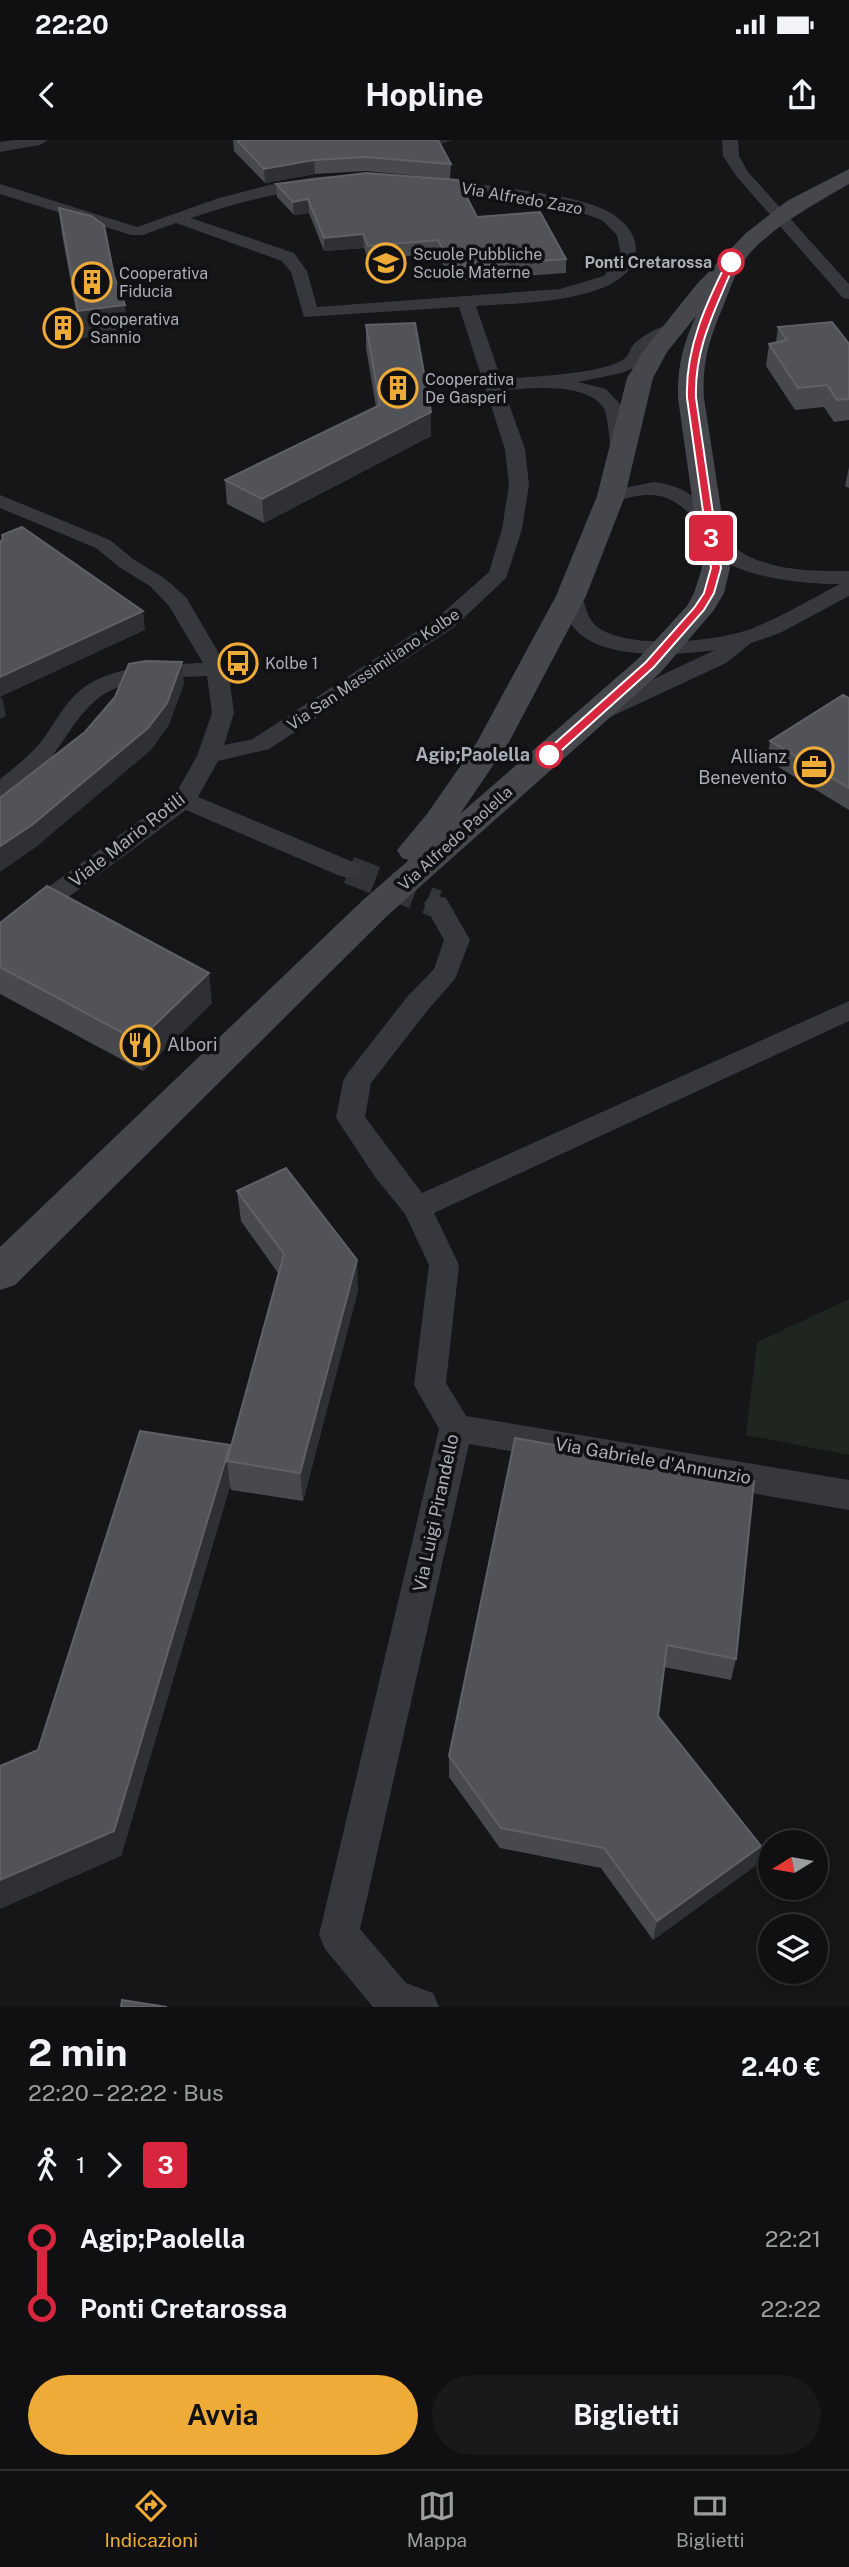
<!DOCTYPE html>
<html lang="it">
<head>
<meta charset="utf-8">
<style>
	:root { --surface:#101012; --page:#19191b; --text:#f1f3f6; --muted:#9c9d9f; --line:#303032; --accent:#eeab37 }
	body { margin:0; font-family:"Public Sans",sans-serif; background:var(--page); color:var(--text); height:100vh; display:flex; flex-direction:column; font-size:26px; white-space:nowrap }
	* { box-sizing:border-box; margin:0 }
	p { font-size:23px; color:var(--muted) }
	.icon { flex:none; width:38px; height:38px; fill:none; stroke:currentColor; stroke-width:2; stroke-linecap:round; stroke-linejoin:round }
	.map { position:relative; height:1867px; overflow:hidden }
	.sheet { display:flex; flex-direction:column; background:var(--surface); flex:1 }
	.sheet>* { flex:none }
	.badge { padding:0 14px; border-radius:5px; font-size:24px; line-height:46px }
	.needle { width:46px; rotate:259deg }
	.fabs { position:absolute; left:758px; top:1690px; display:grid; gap:14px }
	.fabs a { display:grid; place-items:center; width:70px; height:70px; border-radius:50%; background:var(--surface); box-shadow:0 4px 10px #0003,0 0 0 2px var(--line); font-size:35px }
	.map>.badge { position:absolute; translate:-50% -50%; box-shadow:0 0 0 4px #fff }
	.legs { display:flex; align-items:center; gap:10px; height:77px; padding:0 28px; font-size:23px }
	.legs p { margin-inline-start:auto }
	.summary { display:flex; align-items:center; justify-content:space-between; height:119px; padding:0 28px }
	h1 { font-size:38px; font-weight:700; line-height:52px }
	.primary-button { display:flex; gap:14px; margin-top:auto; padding:14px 28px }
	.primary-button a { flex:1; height:80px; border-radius:42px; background:var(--accent); color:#111; font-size:28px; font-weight:700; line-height:80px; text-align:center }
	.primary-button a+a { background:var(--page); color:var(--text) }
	ul { padding:0 28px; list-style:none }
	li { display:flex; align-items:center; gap:24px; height:70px; font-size:26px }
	li i { display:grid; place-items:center; width:10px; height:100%; margin:0 9px; background:currentColor }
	li i::after { content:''; width:18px; height:18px; margin:-9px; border:5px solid; border-radius:50%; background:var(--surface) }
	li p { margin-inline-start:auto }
	li:first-child i { background:linear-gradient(#0000 50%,currentColor 0) }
	li:last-child i { background:linear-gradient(currentColor 50%,#0000 0) }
	.status { display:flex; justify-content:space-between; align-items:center; height:49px; padding:0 35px; background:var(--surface); direction:ltr }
	.status svg { height:19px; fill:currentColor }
	header { display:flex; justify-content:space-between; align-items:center; height:91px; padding:0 28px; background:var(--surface); font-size:32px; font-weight:700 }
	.tab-bar { display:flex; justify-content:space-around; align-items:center; height:98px; border-top:2px solid var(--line); background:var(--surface); font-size:19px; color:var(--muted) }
	.tab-bar a { display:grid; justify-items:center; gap:4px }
	.tab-bar .on { color:var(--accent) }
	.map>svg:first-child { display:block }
	.green { fill:#1e261f }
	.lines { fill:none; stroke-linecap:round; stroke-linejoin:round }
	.street-tunnel { stroke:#333438; stroke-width:28; stroke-dasharray:28 14; stroke-linecap:butt }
	.street { fill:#37383d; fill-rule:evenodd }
	.secondary { fill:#45474d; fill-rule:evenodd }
	.wall { fill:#47494d }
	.shaded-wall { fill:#2f3033 }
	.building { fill:#525358; stroke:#5f6167; stroke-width:2 }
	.line-1 { fill:#d7263d; stroke:#fff; stroke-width:2 }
	.stop-1-dot { fill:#fff; stroke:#d7263d; stroke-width:3.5 }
	.labels { text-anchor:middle; stroke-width:7; stroke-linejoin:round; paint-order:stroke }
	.far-street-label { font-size:16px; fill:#a8adb7; stroke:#111113 }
	.far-poi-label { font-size:16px; fill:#a8adb7; stroke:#111113; text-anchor:start }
	.far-stop-label { font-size:16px; font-weight:bold; fill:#a8adb7; stroke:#111113; text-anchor:end }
	.stop-label { font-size:18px; font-weight:bold; fill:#a8adb7; stroke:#111113; text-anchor:end }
	.poi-label { font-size:18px; fill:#a8adb7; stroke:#111113; text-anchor:end }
	.street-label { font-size:18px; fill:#a8adb7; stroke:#111113 }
</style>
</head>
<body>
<div class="status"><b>22:20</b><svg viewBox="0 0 49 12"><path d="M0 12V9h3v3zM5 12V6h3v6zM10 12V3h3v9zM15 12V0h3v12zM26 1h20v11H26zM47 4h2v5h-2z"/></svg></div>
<header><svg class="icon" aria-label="back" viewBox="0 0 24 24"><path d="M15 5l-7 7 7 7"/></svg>Hopline<svg class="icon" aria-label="share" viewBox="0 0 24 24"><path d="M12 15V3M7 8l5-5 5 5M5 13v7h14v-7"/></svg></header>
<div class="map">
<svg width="849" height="1867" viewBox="0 0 849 1867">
	<rect width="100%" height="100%" fill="#161618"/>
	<!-- green -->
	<path class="green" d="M 849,1159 L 849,1315 L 746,1295 L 757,1202 Z"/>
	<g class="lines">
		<!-- street-tunnel -->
		<path class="street-tunnel" d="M 349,730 L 437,764"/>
		<!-- street -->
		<path class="street" d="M 14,0 L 48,0 L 40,5 L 0,12 L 0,2 Z
			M 722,0 L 738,0 L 739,16 L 748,32 L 849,144 L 849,159 L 843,158 L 737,37 L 723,16 Z
			M 366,34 C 418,38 469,42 520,50 C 546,54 573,57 598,67 C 614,73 631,85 635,102 C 647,164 515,163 476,166 L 501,239 C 526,237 608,234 625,218 C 629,215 630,208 634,204 C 643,195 666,182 678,185 L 681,189 L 678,193 L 648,210 L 638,226 L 622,233 L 578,242 L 606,249 L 622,266 L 631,320 L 621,326 L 611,320 C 610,308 609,276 603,267 C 586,242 530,248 504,250 L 525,309 L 529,345 L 522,389 L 506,438 L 453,488 L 269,609 L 218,621 L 198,657 L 358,724 L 362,730 L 358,736 L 349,738 L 340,736 L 186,670 L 9,801 L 0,804 L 0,782 L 175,655 L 197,616 L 212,573 L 207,536 C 174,538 136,536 106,553 C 66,576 51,645 0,658 L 0,639 C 14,628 28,617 40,603 C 52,588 61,569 75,555 C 106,524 162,525 203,523 L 169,466 L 150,446 L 119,427 L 96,408 L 0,368 L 0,355 L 110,400 L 133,419 L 164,438 L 186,457 L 228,529 L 234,573 L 224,605 L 253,599 L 437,478 L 489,432 L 502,389 L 509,345 L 505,309 L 459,167 L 304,177 L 291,132 L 282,121 L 176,83 L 143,95 L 131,95 L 0,54 L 0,44 L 137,87 L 219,58 L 269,45 L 315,37 ZM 366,44 L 461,51 L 563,66 L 602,80 L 617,95 L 621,115 L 604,136 L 560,149 L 317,167 L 307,131 L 294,113 L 191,78 C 249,58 305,46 366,44 Z
			M 654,342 C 681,345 702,359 718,381 L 715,385 L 701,385 C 678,362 666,350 632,357 C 622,359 614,363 604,360 L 601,356 L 604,352 Z
			M 711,396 C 725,399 737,411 750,417 C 781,431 815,431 849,431 L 849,456 L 780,493 L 751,503 L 726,523 L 606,579 L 590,579 L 587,574 L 590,569 L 715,510 C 679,515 610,520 580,494 C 568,484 564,471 560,456 L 563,451 L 579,451 C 586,462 585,475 595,485 C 624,511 719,502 753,488 C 783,476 811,459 840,444 C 800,444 726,437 701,402 L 704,398 Z
			M 437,756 L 446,758 L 470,800 L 455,839 L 427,871 L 371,943 L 365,977 L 422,1053 L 849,861 L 849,881 L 434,1073 L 459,1125 L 446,1243 L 466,1276 L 849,1340 L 849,1370 L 469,1304 L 360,1789 L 406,1843 L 433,1853 L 439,1867 L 373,1867 L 325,1809 L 319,1795 L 439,1289 L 414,1245 L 429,1125 L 405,1074 L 375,1037 L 336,978 L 343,941 L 347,934 L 407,857 L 434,829 L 444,800 L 424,764 L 428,758 Z"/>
		<!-- secondary -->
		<path class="secondary" d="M 849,29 L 849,44 C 815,64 763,91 741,125 C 732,139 727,159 720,174 C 708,203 702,226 704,258 L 730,428 L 724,453 L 714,470 L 661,532 L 387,776 L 15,1145 L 0,1150 L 0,1107 L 363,760 L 409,720 L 402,718 L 397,710 L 427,674 L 477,602 L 556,456 L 597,356 L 627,238 L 644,210 L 697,144 L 746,93 L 787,61 ZM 696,176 C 683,204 677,227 678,258 L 702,428 L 694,453 L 687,466 L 639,518 L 460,674 L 509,602 L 586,456 L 625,356 L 653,238 L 667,212 Z"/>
	</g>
	<!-- wall -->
	<path class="wall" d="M 233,0 L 440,4 L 451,24 L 450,39 L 366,31 L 315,34 L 265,43 L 234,11 Z
		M 276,44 L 477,77 L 566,119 L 566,133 L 451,141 L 438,114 L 368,119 L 364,108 L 324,111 L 309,73 L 294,75 L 277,57 Z
		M 59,68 L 114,136 L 128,192 L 81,198 L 62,94 Z
		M 366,185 L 431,272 L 431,296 L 264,383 L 227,364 L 225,340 L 376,267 L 366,208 Z
		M 778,187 L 849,204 L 849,280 L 834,282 L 824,267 L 795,270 L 766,226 L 769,204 L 776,203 Z
		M 849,327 L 849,348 L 845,346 Z
		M 849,558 L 849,670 L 767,620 L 770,601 Z
		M 0,783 L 212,863 L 143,931 L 0,854 Z
		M 237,1051 L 358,1150 L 303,1361 L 231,1350 L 230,1346 L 121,1716 L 38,1610 L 231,1307 L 278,1133 L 241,1081 Z
		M 515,1298 L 736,1519 L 731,1540 L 664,1527 L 658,1576 L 761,1706 L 755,1726 L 653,1800 L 601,1728 L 500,1708 L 449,1637 L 449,1616 Z"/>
	<!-- shaded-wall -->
	<path class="shaded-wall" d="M 434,0 L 453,0 L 434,6 Z
		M 314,20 L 315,34 L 265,43 L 264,29 Z
		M 308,59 L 309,73 L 294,75 L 293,62 Z
		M 363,94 L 364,108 L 324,111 L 324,98 Z
		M 125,165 L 128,192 L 81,198 L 78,171 Z
		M 431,272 L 431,296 L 264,383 L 262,359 Z
		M 143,471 L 145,490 L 0,557 L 0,537 Z
		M 182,522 L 184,544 L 169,585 L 151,610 L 36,707 L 0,732 L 0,706 Z
		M 2,557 L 6,576 L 0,579 L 0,558 Z
		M 209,833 L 212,863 L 143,931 L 138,901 Z
		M 357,1120 L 358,1150 L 303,1361 L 300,1333 Z
		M 230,1305 L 233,1322 L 227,1321 L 230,1346 L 121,1716 L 0,1769 L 0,1740 Z
		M 761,1706 L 755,1726 L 653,1800 L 657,1781 Z"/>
	<!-- building -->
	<path class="building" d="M 237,0 L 438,0 L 451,24 L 366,17 L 314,20 L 264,29 Z
		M 366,33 L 458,40 L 477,77 L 540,72 L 566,119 L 451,127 L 438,100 L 368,106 L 363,94 L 324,98 L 308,59 L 293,62 L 276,44 Z
		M 59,68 L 91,76 L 104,85 L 114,136 L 125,165 L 78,171 Z
		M 832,182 L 849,204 L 849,259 L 837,260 L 827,245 L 798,248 L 769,204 L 787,200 L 778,187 Z
		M 415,183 L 431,272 L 262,359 L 225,340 L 380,265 L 366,185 Z
		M 22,387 L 143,471 L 0,537 L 0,401 L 3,400 L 2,395 Z
		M 146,521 L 182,522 L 167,563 L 148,588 L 32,685 L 0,706 L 0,658 L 85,592 L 115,557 L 129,524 Z
		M 843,555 L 849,558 L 849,648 L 770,601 Z
		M 47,746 L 209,833 L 138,901 L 0,827 L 0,783 Z
		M 286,1028 L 357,1120 L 300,1333 L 227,1321 L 284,1114 L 237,1051 Z
		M 140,1291 L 230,1305 L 114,1691 L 0,1740 L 0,1626 L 38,1610 Z
		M 515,1298 L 754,1341 L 736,1519 L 667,1505 L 658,1576 L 761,1706 L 657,1781 L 604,1708 L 501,1688 L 449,1616 Z
		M 122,1860 L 167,1867 L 121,1867 Z"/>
	<!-- line-1 -->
	<path class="line-1" d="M 728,120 L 735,122 C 716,169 694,207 696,258 L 721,428 L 714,453 L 704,470 L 654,527 L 553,618 L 544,618 L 544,613 L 646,522 L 694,468 L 704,453 L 711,428 L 687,258 C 685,209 706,163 728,120 Z"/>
	<!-- icons -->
	<defs>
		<g id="school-ring" transform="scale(2.0125)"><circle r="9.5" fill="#111113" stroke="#eeab37" stroke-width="1.5"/><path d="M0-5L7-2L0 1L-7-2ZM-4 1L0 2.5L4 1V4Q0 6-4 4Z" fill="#eeab37"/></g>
		<g id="building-ring" transform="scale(2.0125)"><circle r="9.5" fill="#111113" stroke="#eeab37" stroke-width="1.5"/><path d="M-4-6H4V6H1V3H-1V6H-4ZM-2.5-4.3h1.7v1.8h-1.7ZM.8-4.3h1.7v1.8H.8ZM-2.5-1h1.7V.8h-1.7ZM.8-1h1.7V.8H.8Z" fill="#eeab37"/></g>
		<g id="bus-ring" transform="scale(2.0125)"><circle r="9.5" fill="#111113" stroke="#eeab37" stroke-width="1.5"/><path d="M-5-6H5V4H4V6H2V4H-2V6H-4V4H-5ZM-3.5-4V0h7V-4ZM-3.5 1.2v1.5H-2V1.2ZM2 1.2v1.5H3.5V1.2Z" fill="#eeab37"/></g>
		<g id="office-ring" transform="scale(2.0125)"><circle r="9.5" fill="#111113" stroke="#eeab37" stroke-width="1.5"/><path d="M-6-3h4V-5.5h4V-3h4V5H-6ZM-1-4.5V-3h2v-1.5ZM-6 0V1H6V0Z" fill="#eeab37"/></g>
		<g id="restaurant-ring" transform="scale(2.0125)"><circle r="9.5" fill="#111113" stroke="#eeab37" stroke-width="1.5"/><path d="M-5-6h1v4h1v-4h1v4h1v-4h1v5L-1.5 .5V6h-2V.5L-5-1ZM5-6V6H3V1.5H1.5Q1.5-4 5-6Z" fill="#eeab37"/></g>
	</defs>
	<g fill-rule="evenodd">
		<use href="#school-ring" x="386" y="123"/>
		<use href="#building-ring" x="92" y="142"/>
		<use href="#building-ring" x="63" y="188"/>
		<use href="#building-ring" x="398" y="248"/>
		<use href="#bus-ring" x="238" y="523"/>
		<use href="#office-ring" x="814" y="627"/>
		<use href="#restaurant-ring" x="140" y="905"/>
	</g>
	<!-- markers -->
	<g class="stop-1-dot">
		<circle cx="731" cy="122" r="12"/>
		<circle cx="549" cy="615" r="12"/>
	</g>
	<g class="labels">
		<!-- far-street labels -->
		<g class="far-street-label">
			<text transform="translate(522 58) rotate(10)" y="6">Via Alfredo Zazo</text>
			<text transform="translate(373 529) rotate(-34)" y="6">Via San Massimiliano Kolbe</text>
			<text transform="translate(455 698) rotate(-42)" y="6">Via Alfredo Paolella</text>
		</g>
		<!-- far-poi labels -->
		<g class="far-poi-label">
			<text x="413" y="120">Scuole Pubbliche<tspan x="413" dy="18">Scuole Materne</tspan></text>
			<text x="119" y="139">Cooperativa<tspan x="119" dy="18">Fiducia</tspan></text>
			<text x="90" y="185">Cooperativa<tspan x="90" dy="18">Sannio</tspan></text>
			<text x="425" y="245">Cooperativa<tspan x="425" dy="18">De Gasperi</tspan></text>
			<text x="265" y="529">Kolbe 1</text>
		</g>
		<!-- far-stop labels -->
		<g class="far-stop-label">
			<text x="712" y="128">Ponti Cretarossa</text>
		</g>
		<!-- stop labels -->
		<g class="stop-label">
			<text x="530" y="621">Agip;Paolella</text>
		</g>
		<!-- poi labels -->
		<g class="poi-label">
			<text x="787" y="623">Allianz<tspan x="787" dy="21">Benevento</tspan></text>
			<text x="167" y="911" text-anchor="start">Albori</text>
		</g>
		<!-- street labels -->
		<g class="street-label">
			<text transform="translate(127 700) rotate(-38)" y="6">Viale Mario Rotili</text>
			<text transform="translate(653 1321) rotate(10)" y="6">Via Gabriele d'Annunzio</text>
			<text transform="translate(436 1373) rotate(-78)" y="6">Via Luigi Pirandello</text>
		</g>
	</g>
</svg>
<div class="fabs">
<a><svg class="needle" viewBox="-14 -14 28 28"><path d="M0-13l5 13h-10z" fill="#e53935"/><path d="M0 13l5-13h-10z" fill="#9c9d9f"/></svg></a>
<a><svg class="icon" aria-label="layers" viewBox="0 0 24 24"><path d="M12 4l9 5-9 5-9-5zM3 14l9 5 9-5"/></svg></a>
</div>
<b class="badge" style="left:711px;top:398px;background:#d7263d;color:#fff">3</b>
</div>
<section class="sheet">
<div class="summary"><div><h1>2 min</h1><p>22:20 – 22:22 · Bus</p></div><b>2.40 €</b></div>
<div class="legs"><svg class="icon" aria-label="walk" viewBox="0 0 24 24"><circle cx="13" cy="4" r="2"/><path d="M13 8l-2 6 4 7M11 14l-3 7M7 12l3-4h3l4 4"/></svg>1<svg class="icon" aria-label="forward" viewBox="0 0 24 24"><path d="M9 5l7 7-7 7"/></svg><b class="badge" style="background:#d7263d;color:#fff">3</b></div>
<ul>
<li><i style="color:#d7263d"></i><b>Agip;Paolella</b><p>22:21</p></li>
<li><i style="color:#d7263d"></i><b>Ponti Cretarossa</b><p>22:22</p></li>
</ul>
<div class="primary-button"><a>Avvia</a><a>Biglietti</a></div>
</section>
<nav class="tab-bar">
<a class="on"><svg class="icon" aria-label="directions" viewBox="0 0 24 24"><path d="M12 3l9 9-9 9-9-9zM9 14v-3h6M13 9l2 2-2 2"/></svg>Indicazioni</a>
<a><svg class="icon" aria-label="map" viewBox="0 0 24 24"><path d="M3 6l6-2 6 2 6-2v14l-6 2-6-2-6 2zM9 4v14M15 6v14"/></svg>Mappa</a>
<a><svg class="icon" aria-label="tickets" viewBox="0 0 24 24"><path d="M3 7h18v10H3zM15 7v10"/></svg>Biglietti</a>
</nav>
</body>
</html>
